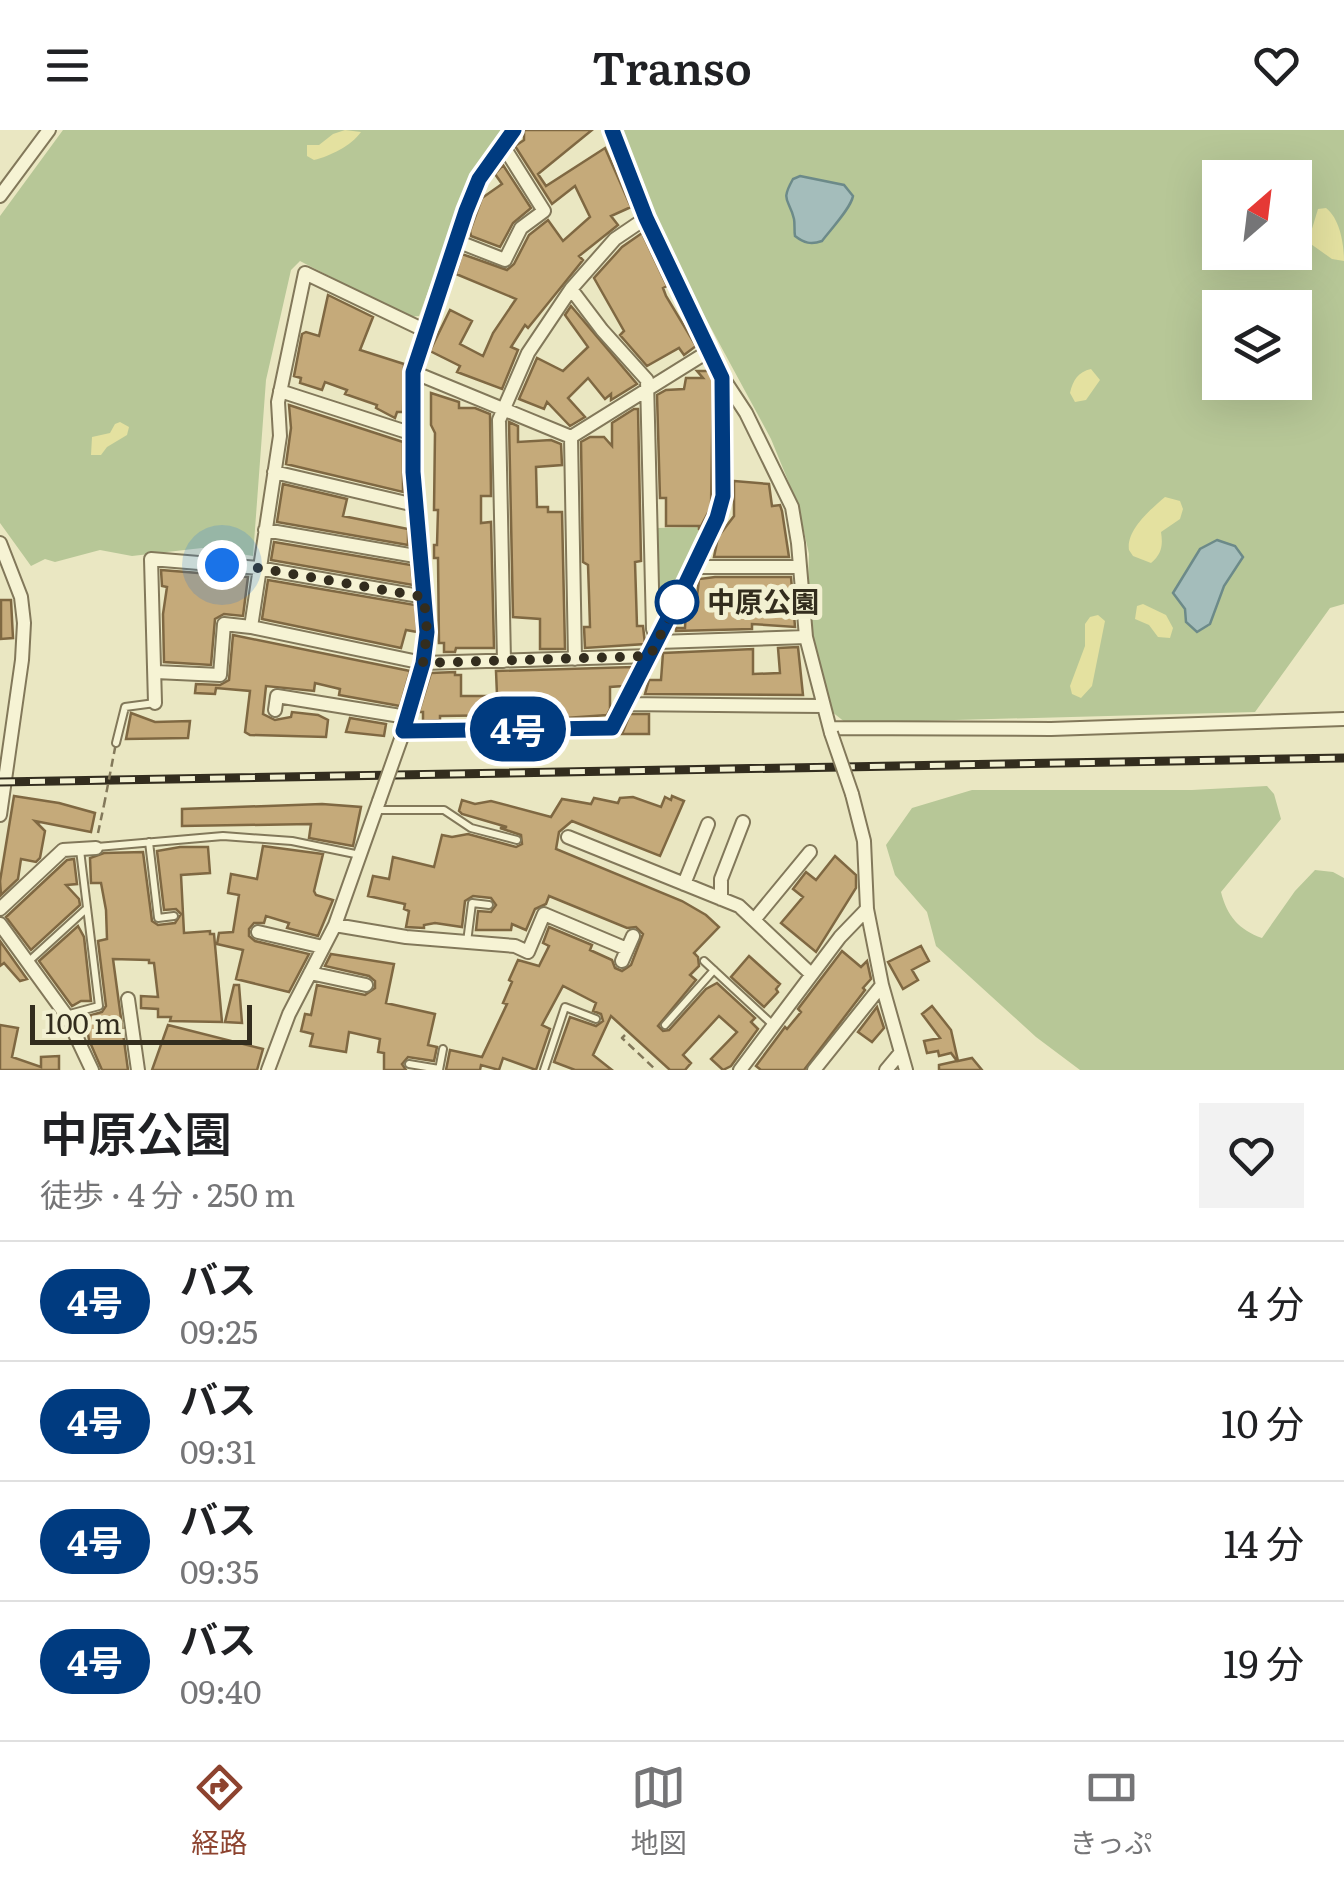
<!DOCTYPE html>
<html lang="ja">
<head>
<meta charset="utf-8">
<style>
	:root { --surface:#fff; --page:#f2f2f2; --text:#202124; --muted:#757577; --line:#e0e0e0; --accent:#8d432f }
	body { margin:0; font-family:Literata,"Noto Sans JP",serif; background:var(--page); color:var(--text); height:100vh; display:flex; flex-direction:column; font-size:38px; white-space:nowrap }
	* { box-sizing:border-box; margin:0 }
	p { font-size:32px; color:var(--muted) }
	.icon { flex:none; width:55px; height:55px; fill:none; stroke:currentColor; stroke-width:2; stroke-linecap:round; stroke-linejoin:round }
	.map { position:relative; height:940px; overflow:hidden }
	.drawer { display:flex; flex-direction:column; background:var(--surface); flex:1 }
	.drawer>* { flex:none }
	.badge { padding:0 20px; border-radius:32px; font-size:35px; line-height:65px }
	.needle { width:65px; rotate:28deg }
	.tools { position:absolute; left:1202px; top:30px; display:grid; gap:20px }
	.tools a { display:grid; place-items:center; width:110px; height:110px; border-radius:0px; background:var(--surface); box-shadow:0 10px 40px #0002; font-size:50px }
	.scale { position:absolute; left:30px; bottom:25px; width:222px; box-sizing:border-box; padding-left:10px; border:5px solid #332d1e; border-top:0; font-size:28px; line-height:35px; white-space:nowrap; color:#332d1e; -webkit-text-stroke:8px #f2f0d1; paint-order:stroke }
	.you { position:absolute; width:50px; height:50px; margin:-25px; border:8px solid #fff; border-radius:50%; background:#1a73e8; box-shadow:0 0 0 15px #1a73e833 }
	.map>.badge { position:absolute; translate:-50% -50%; box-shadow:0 0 0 5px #fff }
	.round { display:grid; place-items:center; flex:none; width:105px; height:105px; border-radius:0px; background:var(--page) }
	.overview { display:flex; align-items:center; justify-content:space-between; height:170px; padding:0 40px }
	h1 { font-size:48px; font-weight:600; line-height:75px }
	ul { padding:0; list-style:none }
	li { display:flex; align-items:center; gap:30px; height:120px; padding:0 40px; border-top:2px solid var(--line) }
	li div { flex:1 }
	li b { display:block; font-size:38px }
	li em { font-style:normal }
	li .badge { min-width:110px; font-weight:700; text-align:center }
	header { display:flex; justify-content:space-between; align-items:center; height:130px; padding:0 40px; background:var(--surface); font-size:45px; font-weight:600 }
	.dock { display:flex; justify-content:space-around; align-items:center; height:140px; border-top:2px solid var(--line); background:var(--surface); font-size:28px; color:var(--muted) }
	.dock a { display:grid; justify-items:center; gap:5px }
	.dock .active { color:var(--accent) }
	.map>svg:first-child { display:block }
	.green { fill:#b7c797; fill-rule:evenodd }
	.sand { fill:#e4e1a0 }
	.water { fill:#a4bdbb; stroke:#6c8a89; stroke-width:2.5 }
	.building { fill:#c5aa7a; stroke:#7f6842; stroke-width:2.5 }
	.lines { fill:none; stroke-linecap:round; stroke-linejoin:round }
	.lane-casing { stroke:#82785a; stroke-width:10 }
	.street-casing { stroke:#82785a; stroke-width:16 }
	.path { stroke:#82785a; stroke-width:2.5; stroke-dasharray:8 5; stroke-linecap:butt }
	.lane { stroke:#f6f3d4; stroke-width:6 }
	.street { stroke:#f6f3d4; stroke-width:12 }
	.rail-casing { stroke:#332d1e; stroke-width:9 }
	.rail { stroke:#f2f0d1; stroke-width:5; stroke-dasharray:15; stroke-linecap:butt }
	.street-bridge-casing { stroke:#82785a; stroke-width:16; stroke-linecap:butt }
	.path-bridge { stroke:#82785a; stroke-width:2.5; stroke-dasharray:8 5; stroke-linecap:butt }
	.street-bridge { stroke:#f6f3d4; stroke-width:12 }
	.line-casing { stroke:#fff; stroke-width:22 }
	.line { stroke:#003b80; stroke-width:15 }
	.walk { stroke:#332d1e; stroke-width:10; stroke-dasharray:0 18 }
	.stop-dot { fill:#fff; stroke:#003b80; stroke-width:5 }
	.labels { text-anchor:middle; stroke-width:10; stroke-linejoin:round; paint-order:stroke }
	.stop-label { font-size:28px; font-weight:bold; fill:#332d1e; stroke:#f2f0d1; text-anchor:start }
</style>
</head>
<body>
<header><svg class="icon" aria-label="menu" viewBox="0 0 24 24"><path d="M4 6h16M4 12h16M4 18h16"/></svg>Transo<svg class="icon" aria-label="heart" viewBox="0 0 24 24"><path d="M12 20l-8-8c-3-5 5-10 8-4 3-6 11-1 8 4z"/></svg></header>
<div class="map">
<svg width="1344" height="940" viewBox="0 0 1344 940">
	<rect width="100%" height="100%" fill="#eae7c2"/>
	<!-- green -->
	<path class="green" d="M 63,0 L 502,0 C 466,58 443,121 419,186 L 408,187 L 300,131 L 291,140 L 266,250 L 253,426 L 202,418 L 132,426 L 100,420 L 55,432 L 45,429 L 31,436 L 0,393 L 0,86 Z
		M 623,0 L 1344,0 L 1344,474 L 1330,478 L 1255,582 L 846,593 L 831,581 L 807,480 L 809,424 L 798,375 L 771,309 L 672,126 ZM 1220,48 L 1295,48 L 1295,122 L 1220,122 ZM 1220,178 L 1295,178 L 1295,252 L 1220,252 Z
		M 708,397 L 663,489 L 660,489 L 656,398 Z
		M 1267,656 L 1274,664 L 1281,689 L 1221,762 C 1227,786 1239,800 1262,808 L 1295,761 L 1315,740 L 1333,742 L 1344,748 L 1344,940 L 1080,940 L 1036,907 L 936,816 L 927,782 L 895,745 L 886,715 L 912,678 L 972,660 L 1192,660 Z"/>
	<!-- sand -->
	<path class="sand" d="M 345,0 L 361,2 C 351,16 330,26 314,30 L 307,26 L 307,15 L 319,15 L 333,4 Z
		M 1326,78 C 1340,89 1344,114 1344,131 L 1332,129 L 1308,112 L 1318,79 Z
		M 1091,239 L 1100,250 L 1086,270 L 1075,272 L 1070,263 C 1073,250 1078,242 1091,239 Z
		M 120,292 L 129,297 L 127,305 L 107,317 L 101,325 L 91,325 L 92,307 L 110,303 L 115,294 Z
		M 1165,367 L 1180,371 L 1183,379 L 1180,389 L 1161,402 C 1163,415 1162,424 1151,433 L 1133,426 L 1129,420 C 1126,400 1151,379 1165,367 Z
		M 1143,474 L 1166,485 L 1173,498 L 1170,508 L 1158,507 L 1149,495 L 1135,489 L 1137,476 Z
		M 1098,485 L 1105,491 L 1092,556 L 1081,568 L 1072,564 L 1070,556 L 1085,516 L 1085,494 L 1090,487 Z"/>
	<!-- water -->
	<path class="water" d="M 800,46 L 844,55 L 853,66 C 851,78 831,99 822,111 C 811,115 804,113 795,106 C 794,100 795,94 794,89 C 789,68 780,72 793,49 Z
		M 1217,410 L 1235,416 L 1243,427 L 1224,456 L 1210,494 L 1197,502 L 1186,492 L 1185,479 L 1173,463 L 1200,419 Z"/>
	<!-- building -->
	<path class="building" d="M 524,0 L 592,0 L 538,44 L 546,56 L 605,18 L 631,77 L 611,86 L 618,95 L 579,126 L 583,130 L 528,198 L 525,195 L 511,217 L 518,220 L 502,259 L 457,242 L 460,236 L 430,221 L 450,180 L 472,191 L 460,214 L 483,226 L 493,203 L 516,169 L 456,144 L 462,124 L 507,140 L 514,134 L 529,105 L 548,90 L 563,111 L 590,87 L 575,56 L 552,74 L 515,16 L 524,10 Z
		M 503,35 L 531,78 L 513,93 L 500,117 L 471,106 L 470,101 L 482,68 L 502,54 L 495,44 Z
		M 642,103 L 667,156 L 663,158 L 666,166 L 696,216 L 684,225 L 679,218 L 647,236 L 620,205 L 624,201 L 594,148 L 622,117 Z
		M 328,165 L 373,187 L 360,220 L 404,234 L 403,282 L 397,282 L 395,288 L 376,278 L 377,275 L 345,264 L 347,260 L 325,252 L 322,260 L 300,253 L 301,248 L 294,246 L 302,204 L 306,202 L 319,206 Z
		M 571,176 L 637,254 L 611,270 L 611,264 L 605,269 L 588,248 L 568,268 L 585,287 L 570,296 L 547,272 L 544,279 L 519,269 L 537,228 L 563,241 L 588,217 L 565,185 Z
		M 697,241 L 709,241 L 713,250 L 711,377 L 699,400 L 699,396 L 666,396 L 666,368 L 660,368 L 657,265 L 666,260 L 684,259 L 686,248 L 703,248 Z
		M 431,263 L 459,272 L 459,278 L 475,278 L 490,284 L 491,366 L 481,366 L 481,393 L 491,392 L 494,518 L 456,518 L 455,522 L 444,522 L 444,513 L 439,513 L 438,428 L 434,428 L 434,415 L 437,415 L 438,380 L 434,380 L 435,303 L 431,295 Z
		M 289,275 L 403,312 L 403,362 L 286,334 L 291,298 Z
		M 634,279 L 638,279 L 641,431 L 635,432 L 637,496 L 643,496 L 645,514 L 585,518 L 584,497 L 590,497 L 589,464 L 588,435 L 583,432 L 581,312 L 590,307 L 604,307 L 612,316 L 612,293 Z
		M 509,292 L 518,296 L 518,312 L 551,310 L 561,314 L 562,335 L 536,337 L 537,377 L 548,377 L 548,382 L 562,382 L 565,519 L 540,519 L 540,489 L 513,487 Z
		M 734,351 L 769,354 L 772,376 L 780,375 L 782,381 L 789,427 L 714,427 L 718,407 L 734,386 Z
		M 283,354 L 347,369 L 343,386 L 408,399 L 408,415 L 277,392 Z
		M 274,412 L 411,435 L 413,455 L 271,430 Z
		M 161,440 L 248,447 L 243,486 L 224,484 L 215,489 L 211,535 L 164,532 L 163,484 L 167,457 L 162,456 Z
		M 715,447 L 791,447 L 795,497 L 752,494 L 752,499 L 676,501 L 676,498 L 685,498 L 686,477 L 696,476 L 699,449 Z
		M 268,450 L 415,475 L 417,502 L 406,500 L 401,518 L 262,489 Z
		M 1,470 L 11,470 L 13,508 L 1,509 Z
		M 233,505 L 410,541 L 400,576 L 339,565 L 340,559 L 315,553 L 314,561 L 266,556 L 263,584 L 275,590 L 291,587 L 292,582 L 318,585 L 328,590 L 326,607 L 250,605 L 245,602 L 250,561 L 216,558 L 215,564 L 195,563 L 196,554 L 220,555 L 229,550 Z
		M 798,517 L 803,565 L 645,564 L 649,550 L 661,550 L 663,523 L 753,519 L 753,544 L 780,543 L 778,518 Z
		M 633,537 L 623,556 L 610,557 L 610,579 L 607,585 L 552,589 L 519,585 L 440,586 L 440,590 L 423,591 L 423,582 L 419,582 L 431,543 L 455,542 L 455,545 L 461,545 L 461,566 L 489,566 L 497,565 L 496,541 Z
		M 131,583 L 155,592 L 190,591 L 188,608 L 126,609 Z
		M 630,584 L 649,584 L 649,604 L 622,604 Z
		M 350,588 L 386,594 L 384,606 L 346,602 Z
		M 14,666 L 59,673 L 95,683 L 91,702 L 35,691 L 45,701 L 40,728 L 36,732 L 21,729 L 18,749 L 1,765 L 0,751 Z
		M 672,666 L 684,671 L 660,726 L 572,691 L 559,702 L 556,719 L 682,771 L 706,785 L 719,797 L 694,823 L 698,827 L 699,836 L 690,845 L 696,850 L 658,896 L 663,901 L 669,900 L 706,859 L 717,853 L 755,888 L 751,892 L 758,899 L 731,936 L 723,940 L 711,929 L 737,902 L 719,886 L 683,925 L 691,933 L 685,940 L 670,940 L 611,886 L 593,925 L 612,940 L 575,940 L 554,932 L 570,887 L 596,896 L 603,891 L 601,884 L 593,881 L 596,873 L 563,856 L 542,895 L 550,899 L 536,940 L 503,928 L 499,940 L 481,935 L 480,940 L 446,940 L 450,920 L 482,927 L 507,874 L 503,873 L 512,852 L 509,850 L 518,830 L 539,836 L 549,816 L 543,813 L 549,797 L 592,815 L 590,820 L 612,830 L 615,838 L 622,841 L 631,835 L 643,804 L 636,797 L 627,798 L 549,766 L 546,774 L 535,779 L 526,800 L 512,794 L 511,800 L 476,800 L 478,781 L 491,782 L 496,775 L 491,768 L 473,766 L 465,771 L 462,797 L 435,793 L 424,795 L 424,798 L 406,797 L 409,781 L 404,779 L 405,774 L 368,766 L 373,746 L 389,749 L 393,727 L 434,737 L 442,705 L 452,707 L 468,704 L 516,717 L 522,714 L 521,705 L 500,698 L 507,697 L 462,684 L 459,681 L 462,670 L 475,674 L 491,671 L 551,687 L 562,669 L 591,674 L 594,668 L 618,673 L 620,668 L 633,667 L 661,677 L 665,667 L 671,670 Z
		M 322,674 L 361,677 L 353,716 L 309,708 L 311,694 L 182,696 L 182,679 Z
		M 263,716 L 323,724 L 314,761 L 316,765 L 333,770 L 318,806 L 287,798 L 289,793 L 266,786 L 264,793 L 254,793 L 249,799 L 249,806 L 255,811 L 309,824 L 289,862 L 236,849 L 243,820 L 217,814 L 219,803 L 233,802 L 239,765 L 228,763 L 231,744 L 257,749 Z
		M 180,717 L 208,717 L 210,743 L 181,745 L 184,803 L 210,801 L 210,804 L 214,804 L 222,892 L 170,891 L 171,887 L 158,887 L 158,879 L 141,878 L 141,866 L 158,867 L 154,833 L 149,833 L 149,830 L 113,829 L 128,940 L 102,940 L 89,910 L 85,887 L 102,882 L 106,876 L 98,811 L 107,809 L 106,780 L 101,753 L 91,753 L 90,728 L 104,723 L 143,722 L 152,791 L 158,795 L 175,793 L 181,784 L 176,779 L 164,780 L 157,721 Z
		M 835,726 L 856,745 L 856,758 L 816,822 L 781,793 L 803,767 L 793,759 L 806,742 L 816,750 Z
		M 74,729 L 77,754 L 66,755 L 79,769 L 80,775 L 31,820 L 6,787 L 67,730 Z
		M 78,796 L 84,807 L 91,871 L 81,871 L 72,876 L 39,831 Z
		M 0,811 L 27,849 L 20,851 L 4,833 L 0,836 Z
		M 921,816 L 929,831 L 912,840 L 918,850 L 903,859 L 888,832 Z
		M 842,821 L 861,837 L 867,831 L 871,849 L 863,858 L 865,860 L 804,940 L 761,940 L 756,936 L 785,897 L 787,899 L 801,882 L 798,879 Z
		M 331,824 L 394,834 L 386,873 L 435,884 L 428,915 L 437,917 L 434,931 L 408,927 L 402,934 L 406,940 L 384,940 L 384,923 L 378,922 L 380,909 L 349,902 L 346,922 L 310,916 L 313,904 L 301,901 L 305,884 L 311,885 L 317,855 L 365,865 L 375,858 L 375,851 L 369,846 L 325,836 Z
		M 749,826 L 780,854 L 776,859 L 778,862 L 764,877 L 731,847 Z
		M 234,855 L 239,855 L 242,893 L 225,892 Z
		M 932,876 L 951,900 L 958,931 L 972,928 L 982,940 L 939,940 L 939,935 L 957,931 L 951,923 L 939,926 L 938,921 L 927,923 L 924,911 L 940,908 L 922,884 Z
		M 877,877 L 884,898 L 872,912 L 858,902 Z
		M 0,895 L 18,898 L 12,927 L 41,937 L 41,927 L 59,926 L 59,940 L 0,940 Z
		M 168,895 L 263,919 L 257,940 L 152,940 Z"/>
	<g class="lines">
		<!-- lane casing -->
		<g class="lane-casing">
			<path id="lane" d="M 116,613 L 125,577 L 155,573
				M 377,680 L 444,680 L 471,698 L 517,710
				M 149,712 L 158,788 L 174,786
				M 97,717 L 223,706 L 292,711 L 360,725
				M 467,812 L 472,773 L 489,775
				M 704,831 L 772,894
				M 28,832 L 85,780
				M 66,885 L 99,876 L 80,720
				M 665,895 L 714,840
				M 409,934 L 439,939
				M 439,940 L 443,919
				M 544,940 L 565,877 L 596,889"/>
		</g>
		<!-- street casing -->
		<g class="street-casing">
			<path id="street" d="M 612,0 L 646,88 L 723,248 L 746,283 L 792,377 L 798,413 L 806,507 L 831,603
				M 0,66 L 49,0
				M 646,88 L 615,109 L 571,159 L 602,200 L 647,250 L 653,499 L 658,512 L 806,507
				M 454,110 L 505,130 L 521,98 L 544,81 L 502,14
				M 426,201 L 305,143 L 278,272 L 280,306 L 251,497 L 423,533 L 650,526
				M 413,242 L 571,307
				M 280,261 L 413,304
				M 571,307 L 575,529
				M 571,307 L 709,221
				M 274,342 L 415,375
				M 265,400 L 421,427
				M 0,413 L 21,467 L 24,493 L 22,530 L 0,685
				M 693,437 L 799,437
				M 504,531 L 499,290 L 528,223 L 571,159
				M 156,542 L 220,545 L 224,494 L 251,497
				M 155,573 L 151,429 L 258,438 L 425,467
				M 624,574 L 823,576
				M 275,580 L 277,566 L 407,587
				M 830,598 L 1051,599 L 1344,589
				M 403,601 L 611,598 L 658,512 L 721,378 L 723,248
				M 401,609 L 423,533 L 427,502 L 413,342 L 413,242 L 466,81 L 479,49 L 514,0
				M 852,664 L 864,711 L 867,779 L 882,855 L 906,940
				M 568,707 L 739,776 L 811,844
				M 684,754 L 708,694
				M 721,769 L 721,749 L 743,692
				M 0,779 L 63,720 L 96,718
				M 754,790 L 810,722
				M 0,794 L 66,885 L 92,940
				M 335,795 L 406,807 L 515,816 L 528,822 L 544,784 L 627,819
				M 258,802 L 323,817
				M 622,831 L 633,806
				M 310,843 L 366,855
				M 128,869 L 138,940
				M 268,940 L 289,884 L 335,795 L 379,671
				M 740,940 L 840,807 L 867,779
				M 814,940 L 882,855
				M 886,940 L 901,922"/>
		</g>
		<!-- path -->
		<path class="path" d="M 98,703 L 104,675
			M 625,905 L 622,908 L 656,940"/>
		<!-- lane -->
		<use href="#lane" class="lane"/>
		<!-- street -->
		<use href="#street" class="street"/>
		<!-- rail casing -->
		<g class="rail-casing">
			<path id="rail" d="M 0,652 L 1344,628"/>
		</g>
		<!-- rail -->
		<use href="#rail" class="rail"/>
		<!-- street-bridge casing -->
		<g class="street-bridge-casing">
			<path id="street-bridge" d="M 831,603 L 852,664
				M 379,671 L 401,609"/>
		</g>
		<!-- path-bridge -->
		<path class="path-bridge" d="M 104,675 L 116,613"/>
		<!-- street-bridge -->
		<use href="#street-bridge" class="street-bridge"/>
	</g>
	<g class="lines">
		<!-- line casing -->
		<g class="line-casing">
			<path id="line" d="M 514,0 L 479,49 L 466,81 L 413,242 L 413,342 L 427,502 L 423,533 L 403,601 L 612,598 L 685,455 L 717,388 L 723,366 L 722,248 L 646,88 L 612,0"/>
		</g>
		<!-- line -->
		<use href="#line" class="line"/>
		<!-- walk -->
		<path class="walk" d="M 222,435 L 258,438 L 424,467 L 427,502 L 423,533 L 650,526 L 677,472"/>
	</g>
	<!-- markers -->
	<circle class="stop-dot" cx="677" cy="472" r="20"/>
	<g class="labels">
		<!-- stop labels -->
		<g class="stop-label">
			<text x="707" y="482">中原公園</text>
		</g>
	</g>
</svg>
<div class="tools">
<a><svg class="needle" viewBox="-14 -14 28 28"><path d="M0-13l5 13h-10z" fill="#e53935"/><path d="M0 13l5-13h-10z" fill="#757577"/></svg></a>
<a><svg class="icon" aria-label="layers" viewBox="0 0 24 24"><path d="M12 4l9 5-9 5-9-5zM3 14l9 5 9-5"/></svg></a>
</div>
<div class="scale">100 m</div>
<div class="you" style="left:222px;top:435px"></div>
<b class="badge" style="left:518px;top:599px;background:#003b80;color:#fff">4号</b>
</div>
<section class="drawer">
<div class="overview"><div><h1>中原公園</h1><p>徒歩 · 4 分 · 250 m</p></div><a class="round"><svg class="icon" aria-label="heart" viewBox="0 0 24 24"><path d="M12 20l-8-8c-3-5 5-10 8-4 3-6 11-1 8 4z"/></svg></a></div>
<ul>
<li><span class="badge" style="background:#003b80;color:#fff">4号</span><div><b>バス</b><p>09:25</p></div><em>4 分</em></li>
<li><span class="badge" style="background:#003b80;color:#fff">4号</span><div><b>バス</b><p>09:31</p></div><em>10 分</em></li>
<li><span class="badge" style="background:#003b80;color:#fff">4号</span><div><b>バス</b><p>09:35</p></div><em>14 分</em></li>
<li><span class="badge" style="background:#003b80;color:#fff">4号</span><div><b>バス</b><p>09:40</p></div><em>19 分</em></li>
</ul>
</section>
<nav class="dock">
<a class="active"><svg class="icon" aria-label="directions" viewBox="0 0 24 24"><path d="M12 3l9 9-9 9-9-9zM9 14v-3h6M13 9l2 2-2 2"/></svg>経路</a>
<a><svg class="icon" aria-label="map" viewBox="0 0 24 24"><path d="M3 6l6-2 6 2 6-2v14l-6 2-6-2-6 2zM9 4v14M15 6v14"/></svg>地図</a>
<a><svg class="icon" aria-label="tickets" viewBox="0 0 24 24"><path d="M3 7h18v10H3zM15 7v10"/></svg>きっぷ</a>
</nav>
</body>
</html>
